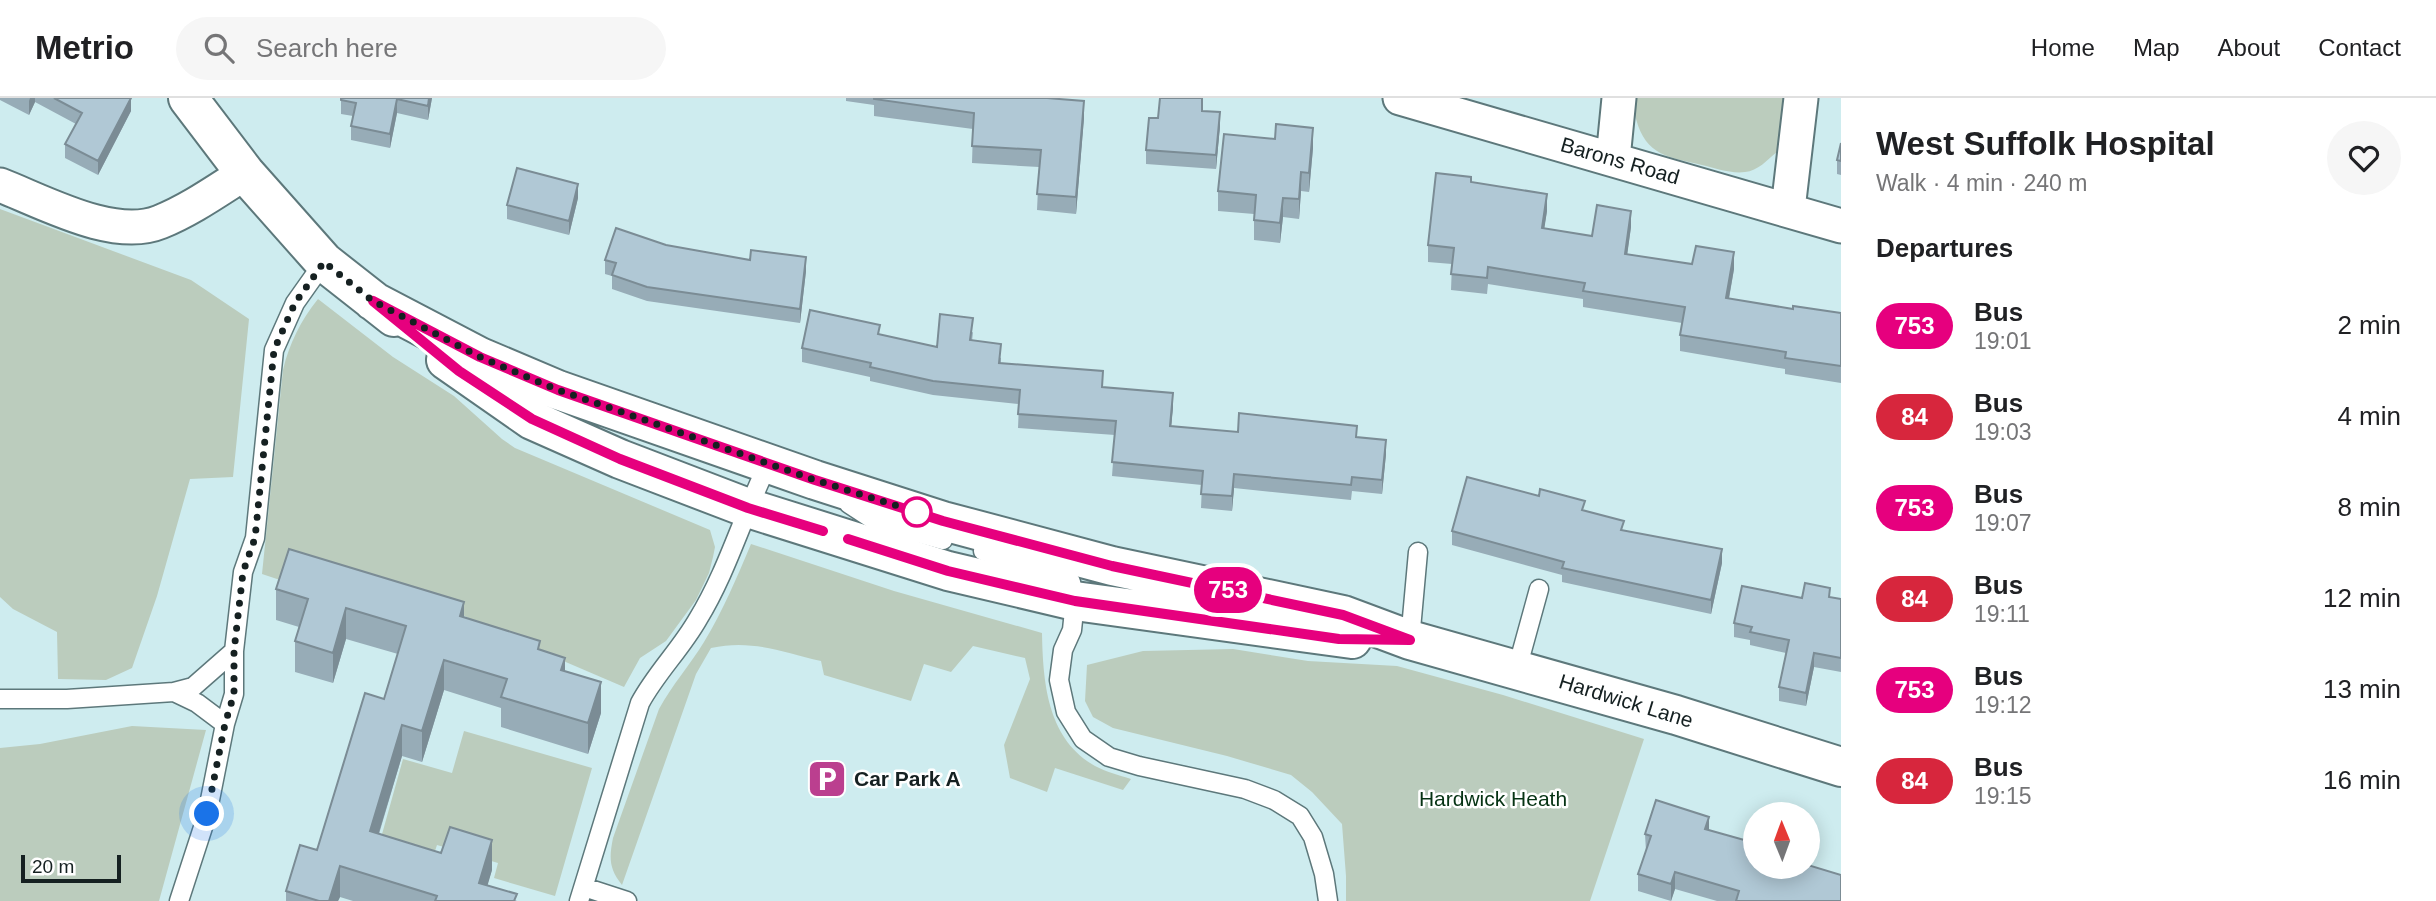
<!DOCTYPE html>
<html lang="en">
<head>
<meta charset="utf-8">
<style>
	:root { --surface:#fff; --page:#f6f6f6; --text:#202124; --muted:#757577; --line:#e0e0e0 }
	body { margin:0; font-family:Arial,sans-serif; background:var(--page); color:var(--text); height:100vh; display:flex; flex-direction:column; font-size:26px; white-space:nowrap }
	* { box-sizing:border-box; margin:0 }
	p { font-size:23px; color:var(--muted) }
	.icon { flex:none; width:38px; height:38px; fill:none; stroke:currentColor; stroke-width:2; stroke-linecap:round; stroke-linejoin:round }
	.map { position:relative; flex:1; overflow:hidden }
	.panel { display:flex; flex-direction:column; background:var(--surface); width:595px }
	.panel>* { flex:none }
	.badge { padding:0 14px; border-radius:23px; font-size:24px; line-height:46px }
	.needle { width:46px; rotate:359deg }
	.tools { position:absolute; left:1743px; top:704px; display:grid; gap:14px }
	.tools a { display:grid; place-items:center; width:77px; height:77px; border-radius:50%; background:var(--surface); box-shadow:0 4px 18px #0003; font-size:35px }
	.scale { position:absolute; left:21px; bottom:18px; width:100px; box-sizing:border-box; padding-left:7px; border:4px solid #152021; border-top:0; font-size:19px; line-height:24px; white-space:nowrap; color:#152021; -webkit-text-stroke:5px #fff; paint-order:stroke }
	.you { position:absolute; width:35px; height:35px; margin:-18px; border:5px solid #fff; border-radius:50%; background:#1a73e8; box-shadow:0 0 0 10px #1a73e833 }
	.map>.badge { position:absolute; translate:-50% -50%; box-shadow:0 0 0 4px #fff }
	h2 { padding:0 35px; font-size:26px; line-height:63px }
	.round { display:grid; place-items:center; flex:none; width:74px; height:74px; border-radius:37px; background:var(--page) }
	.summary { display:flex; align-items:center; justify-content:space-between; height:119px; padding:0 35px }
	h1 { font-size:33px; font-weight:800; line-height:52px }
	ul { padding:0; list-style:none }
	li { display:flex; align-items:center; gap:21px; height:91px; padding:0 35px }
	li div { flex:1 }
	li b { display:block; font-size:26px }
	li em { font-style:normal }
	li .badge { min-width:77px; font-weight:700; text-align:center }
	header { display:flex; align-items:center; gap:42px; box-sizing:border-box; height:98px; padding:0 35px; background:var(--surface); border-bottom:2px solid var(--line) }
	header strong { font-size:33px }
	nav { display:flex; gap:38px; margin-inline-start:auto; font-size:24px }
	.search { width:490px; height:63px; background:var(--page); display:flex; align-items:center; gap:18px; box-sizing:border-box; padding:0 24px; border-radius:38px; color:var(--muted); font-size:26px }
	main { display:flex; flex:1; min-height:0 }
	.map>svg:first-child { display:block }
	.green { fill:#bbccbd }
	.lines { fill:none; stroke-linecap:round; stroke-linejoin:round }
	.service-casing { stroke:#5d787b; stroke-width:21 }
	.minor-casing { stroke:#5d787b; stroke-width:37 }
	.tertiary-casing { stroke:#5d787b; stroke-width:42 }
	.service { stroke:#fff; stroke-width:18 }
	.minor { stroke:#fff; stroke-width:33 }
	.tertiary { stroke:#fff; stroke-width:38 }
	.wall { fill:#97acb7 }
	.shaded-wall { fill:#7b8c95 }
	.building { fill:#b0c8d5; stroke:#7b8c95; stroke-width:2 }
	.line-casing { stroke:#fff; stroke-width:16 }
	.line { stroke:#e6007e; stroke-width:10 }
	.walk { stroke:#152021; stroke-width:7; stroke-dasharray:0 12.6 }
	.stop-dot { fill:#fff; stroke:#e6007e; stroke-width:3.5 }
	.labels { text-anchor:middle; stroke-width:5; stroke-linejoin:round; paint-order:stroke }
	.street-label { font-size:21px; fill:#152021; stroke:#fff }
	.poi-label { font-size:21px; font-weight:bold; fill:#152021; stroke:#fff; text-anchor:start }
	.park-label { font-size:21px; fill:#063314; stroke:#fff }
</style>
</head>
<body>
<header>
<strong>Metrio</strong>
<div class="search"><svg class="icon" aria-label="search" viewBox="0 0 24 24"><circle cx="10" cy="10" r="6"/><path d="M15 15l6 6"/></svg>Search here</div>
<nav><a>Home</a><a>Map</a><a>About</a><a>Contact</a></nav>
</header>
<main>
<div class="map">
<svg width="1841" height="803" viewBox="0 0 1841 803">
	<rect width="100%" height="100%" fill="#ceecef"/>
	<!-- green -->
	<path class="green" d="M 1633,0 L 1784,0 L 1777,54 C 1767,62 1758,73 1745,74 C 1731,76 1715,70 1702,67 C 1669,59 1646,58 1636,21 C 1634,14 1633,8 1633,0 Z
		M 0,111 L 191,182 L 249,221 L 233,379 L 190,381 L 157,498 L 132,570 L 106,582 L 58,581 L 57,534 L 13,511 L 0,499 Z
		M 318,201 L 393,259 L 454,298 L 502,341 L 515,350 L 710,432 L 715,449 L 713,459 L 709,475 L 696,502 L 666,543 L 640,560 L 624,589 L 496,534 L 408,489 L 280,482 L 262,476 L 283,272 C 289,246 301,222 318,201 Z
		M 751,446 L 894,493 L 1042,535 C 1043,584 1047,641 1095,668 C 1106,674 1119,677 1131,681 L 1123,692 L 1055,670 L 1047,694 L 1010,680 L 1004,647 L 1030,581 L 1025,560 L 973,548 L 951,574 L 924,566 L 911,603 L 824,577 L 821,563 C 781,554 752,541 711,550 L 696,576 L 622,787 C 609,771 609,760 613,740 L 659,611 C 672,587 690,567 704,544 C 723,513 737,479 751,446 Z
		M 1233,551 L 1308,563 L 1397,568 L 1503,597 L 1644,641 L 1590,803 L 1346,803 L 1346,778 L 1342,726 L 1312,694 L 1291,677 L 1227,658 L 1113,630 L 1093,619 L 1085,603 L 1087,567 L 1143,553 Z
		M 132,628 L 206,632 L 159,803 L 0,803 L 0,650 L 40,646 Z
		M 464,633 L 592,670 L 555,798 L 494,780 L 498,765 L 437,747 L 432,762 L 379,747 L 403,661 L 452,675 Z"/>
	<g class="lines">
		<!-- service casing -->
		<g class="service-casing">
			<path id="service" d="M 849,406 L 875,423 L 943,442
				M 983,453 L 1058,474 L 1071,484 L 1075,503 L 1072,532 L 1063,552 L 1059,582 L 1066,614 L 1083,641 L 1109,659 L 1139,668 L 1245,691 L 1274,702 L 1300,718 L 1313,739 L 1324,776 L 1328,803
				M 1410,542 L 1418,454
				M 1517,571 L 1539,491
				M 174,594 L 197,605 L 225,626
				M 0,601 L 67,601 L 174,594 L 193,589 L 234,553
				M 584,789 L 627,803
				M 179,803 L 207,717 L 225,626 L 234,596 L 234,553 L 243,474 L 255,440 L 274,252 L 295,205 L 324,164
				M 579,803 L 640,605 C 656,575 681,551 698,521 C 725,477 740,427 762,379 L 769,373 L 778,370"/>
		</g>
		<!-- minor casing -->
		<g class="minor-casing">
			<path id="minor" d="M 1400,0 L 1841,128
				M 1613,61 L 1619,0
				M 0,87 C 44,104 114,143 160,124 C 190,112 218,92 245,75
				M 1788,111 L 1801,0"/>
		</g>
		<!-- tertiary casing -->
		<g class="tertiary-casing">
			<path id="tertiary" d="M 188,0 L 245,75 L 324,164 L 394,219
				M 373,203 L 480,259 L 558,292 L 815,382 L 943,423 L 1112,468 L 1343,517 L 1410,542 L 1676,617 L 1841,669
				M 446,262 L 532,322 L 620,361 L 748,410 L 948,473 L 1075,503 L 1352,541"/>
		</g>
		<!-- service -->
		<use href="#service" class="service"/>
		<!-- minor -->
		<use href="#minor" class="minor"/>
		<!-- tertiary -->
		<use href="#tertiary" class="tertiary"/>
	</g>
	<!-- wall -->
	<path class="wall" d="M 0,0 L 131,0 L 131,13 L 98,77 L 65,60 L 65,46 L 76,26 L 35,4 L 29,17 L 0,2 Z
		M 341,0 L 432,0 L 428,22 L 397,15 L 390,50 L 351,42 L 351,28 L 353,18 L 341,16 Z
		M 846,0 L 1047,0 L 1084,20 L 1076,116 L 1037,112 L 1039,69 L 972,65 L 973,31 L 874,18 L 874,7 L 846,3 Z
		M 1202,13 L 1220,28 L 1216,71 L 1146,66 L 1146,52 L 1158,20 Z
		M 1841,45 L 1841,77 L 1837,76 L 1837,62 Z
		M 1313,50 L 1309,94 L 1301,93 L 1299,121 L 1283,119 L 1280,145 L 1254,142 L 1254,116 L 1218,113 L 1218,93 Z
		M 1471,84 L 1547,113 L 1544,130 L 1592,138 L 1631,129 L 1627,156 L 1692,166 L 1734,171 L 1729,201 L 1793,211 L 1841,215 L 1841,285 L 1785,276 L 1785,271 L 1680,253 L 1680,237 L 1682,225 L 1583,209 L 1583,201 L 1488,186 L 1487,196 L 1451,192 L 1452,166 L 1428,164 L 1428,147 Z
		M 578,100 L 569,137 L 507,121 L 507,107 Z
		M 666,147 L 806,173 L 800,225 L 647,203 L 612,191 L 612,178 L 605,176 L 605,162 Z
		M 973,234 L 972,243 L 1001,260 L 1001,265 L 1103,289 L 1173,309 L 1171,329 L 1238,334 L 1357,340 L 1386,356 L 1382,396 L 1352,393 L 1351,402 L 1234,390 L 1232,413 L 1201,410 L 1202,387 L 1112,378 L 1115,337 L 1018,330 L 1019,306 L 933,297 L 870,283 L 870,279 L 802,264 L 802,250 L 880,237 L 937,249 Z
		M 1585,413 L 1624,433 L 1722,465 L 1711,516 L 1562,484 L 1562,477 L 1452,447 L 1452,433 Z
		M 276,491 L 464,520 L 540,552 L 565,573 L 601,615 L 588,656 L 501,629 L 501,610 L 444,592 L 422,664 L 402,658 L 379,736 L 492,772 L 487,787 L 517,803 L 353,803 L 340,799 L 338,803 L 286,803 L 286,793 L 317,752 L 384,601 L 398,556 L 346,541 L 333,585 L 295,574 L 295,543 L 299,529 L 276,522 Z
		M 1830,499 L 1841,501 L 1841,574 L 1814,569 L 1806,608 L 1779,603 L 1779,589 L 1786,555 L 1750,547 L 1750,542 L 1734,539 L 1734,525 Z
		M 1709,732 L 1841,803 L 1717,803 L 1675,791 L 1671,803 L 1638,793 L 1638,776 L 1646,753 L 1645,736 Z"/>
	<!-- shaded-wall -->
	<path class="shaded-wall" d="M 30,0 L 35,0 L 35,4 L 29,17 L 29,3 Z
		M 131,0 L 131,13 L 98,77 L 98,63 Z
		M 429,0 L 432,0 L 428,22 L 428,8 Z
		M 397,1 L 397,15 L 390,50 L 390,36 Z
		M 1084,3 L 1084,20 L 1076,116 L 1076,99 Z
		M 1220,14 L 1220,28 L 1216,71 L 1216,57 Z
		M 1313,30 L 1313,50 L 1309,94 L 1309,75 Z
		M 1301,74 L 1301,93 L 1299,121 L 1299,101 Z
		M 578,86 L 578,100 L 569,137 L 569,123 Z
		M 1547,96 L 1547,113 L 1542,146 L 1542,130 Z
		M 1283,100 L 1283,119 L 1280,145 L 1280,125 Z
		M 1631,113 L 1631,129 L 1625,173 L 1625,156 Z
		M 1734,154 L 1734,171 L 1726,216 L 1726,200 Z
		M 806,159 L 806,173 L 800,225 L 800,211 Z
		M 1173,295 L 1173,309 L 1170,342 L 1170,328 Z
		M 1386,342 L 1386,356 L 1382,396 L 1382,382 Z
		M 1234,376 L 1234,390 L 1232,413 L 1232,398 Z
		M 1722,451 L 1722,465 L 1711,516 L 1711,502 Z
		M 464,504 L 464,535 L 460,518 Z
		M 346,510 L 346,541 L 333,585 L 333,555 Z
		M 1814,555 L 1814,569 L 1806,608 L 1806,595 Z
		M 565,560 L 565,590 L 561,572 Z
		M 444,562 L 444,592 L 422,664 L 422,633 Z
		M 601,584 L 601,615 L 588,656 L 588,625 Z
		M 402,627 L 402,658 L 370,764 L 370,733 Z
		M 1709,719 L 1709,736 L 1705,731 Z
		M 492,742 L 492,772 L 483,803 L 479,785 Z
		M 340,768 L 340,799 L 338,803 L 329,803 Z
		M 1675,774 L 1675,791 L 1671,803 L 1671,786 Z"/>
	<!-- building -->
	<path class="building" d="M 54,0 L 131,0 L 98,63 L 65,46 L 82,15 Z
		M 341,0 L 429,0 L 428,8 L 397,1 L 390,36 L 351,28 L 356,5 L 341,2 Z
		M 874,0 L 1047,0 L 1084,3 L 1076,99 L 1037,96 L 1041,52 L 972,48 L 974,15 L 874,1 Z
		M 1160,0 L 1202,0 L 1202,13 L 1220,14 L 1216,57 L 1146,52 L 1149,20 L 1158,20 Z
		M 1276,26 L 1313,30 L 1309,75 L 1301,74 L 1299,101 L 1283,100 L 1280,125 L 1254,122 L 1256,97 L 1218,93 L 1224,36 L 1275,41 Z
		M 1841,45 L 1841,63 L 1837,62 Z
		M 517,70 L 578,86 L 569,123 L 507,107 Z
		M 1436,75 L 1471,79 L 1471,84 L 1547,96 L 1542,130 L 1592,138 L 1597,107 L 1631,113 L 1625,156 L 1692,166 L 1696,148 L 1734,154 L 1726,200 L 1793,211 L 1793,208 L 1841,215 L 1841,268 L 1785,260 L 1786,254 L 1680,237 L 1685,209 L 1583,193 L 1585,185 L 1488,169 L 1487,180 L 1451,176 L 1454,150 L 1428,147 Z
		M 616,130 L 666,147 L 750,162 L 751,152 L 806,159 L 800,211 L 647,189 L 612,177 L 616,165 L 605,162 Z
		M 810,212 L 880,227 L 878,236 L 937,249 L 940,216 L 973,220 L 970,242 L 1001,246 L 999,265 L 1103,273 L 1102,289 L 1173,295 L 1170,328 L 1238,334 L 1239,315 L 1357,328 L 1356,339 L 1386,342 L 1382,382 L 1352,379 L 1351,387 L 1234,376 L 1232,398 L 1201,396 L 1203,373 L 1112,364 L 1116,323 L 1018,316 L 1020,292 L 933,283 L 870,269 L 871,265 L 802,250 Z
		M 1467,379 L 1539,398 L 1540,391 L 1585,403 L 1582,412 L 1624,423 L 1621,432 L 1722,451 L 1711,502 L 1562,470 L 1564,464 L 1452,433 Z
		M 289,451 L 464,504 L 460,518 L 540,543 L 538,551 L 565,560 L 561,572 L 601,584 L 588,625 L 501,599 L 507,581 L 444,562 L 422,633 L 402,627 L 370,733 L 441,755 L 450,729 L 492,742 L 479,785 L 517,796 L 514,803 L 435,803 L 437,798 L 340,768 L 329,803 L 319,803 L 286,793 L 300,747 L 317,752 L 365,595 L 384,601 L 406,528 L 346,510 L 333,555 L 295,543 L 308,501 L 276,491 Z
		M 1805,485 L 1830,490 L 1829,499 L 1841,501 L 1841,560 L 1814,555 L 1806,595 L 1779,589 L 1789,542 L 1750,534 L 1752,529 L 1734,525 L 1742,488 L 1802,500 Z
		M 1656,702 L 1709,719 L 1705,731 L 1755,745 L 1755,768 L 1808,768 L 1808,767 L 1841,777 L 1841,803 L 1736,803 L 1739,793 L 1675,774 L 1671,786 L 1638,776 L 1651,738 L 1645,736 Z"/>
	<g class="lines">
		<!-- line casing -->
		<g class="line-casing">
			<path id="line" d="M 823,433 L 748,410 L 620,361 L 532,321 L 459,273 L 373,203 L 480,259 L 558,292 L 815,382 L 943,423 L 1112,468 L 1343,517 L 1410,542 L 1339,541 L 1075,503 L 948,473 L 848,441"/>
		</g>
		<!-- line -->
		<use href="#line" class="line"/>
		<!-- walk -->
		<path class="walk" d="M 207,716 L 225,626 L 234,596 L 234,553 L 243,474 L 255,440 L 274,252 L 295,205 L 324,164 L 373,203 L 480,259 L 558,292 L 622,314 L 815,382 L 917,414"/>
	</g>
	<!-- icons -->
	<defs>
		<g id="parking-square" transform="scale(2.0125)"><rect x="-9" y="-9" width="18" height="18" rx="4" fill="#bb3f8f" stroke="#fff"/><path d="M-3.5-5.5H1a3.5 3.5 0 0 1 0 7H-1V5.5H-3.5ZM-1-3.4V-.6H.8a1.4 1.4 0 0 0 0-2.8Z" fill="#fff"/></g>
	</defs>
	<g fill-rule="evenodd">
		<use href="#parking-square" x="827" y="681"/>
	</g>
	<!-- markers -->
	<circle class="stop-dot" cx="917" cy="414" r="14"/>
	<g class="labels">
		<!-- street labels -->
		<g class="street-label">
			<text transform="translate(1620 63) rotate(16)" y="7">Barons Road</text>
			<text transform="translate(1626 603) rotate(17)" y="7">Hardwick Lane</text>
		</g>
		<!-- poi labels -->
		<g class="poi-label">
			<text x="854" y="688">Car Park A</text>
		</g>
		<!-- park labels -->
		<g class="park-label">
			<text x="1493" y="708">Hardwick Heath</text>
		</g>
	</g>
</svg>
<div class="tools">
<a><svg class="needle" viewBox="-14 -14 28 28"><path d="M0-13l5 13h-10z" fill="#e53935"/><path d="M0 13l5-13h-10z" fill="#757577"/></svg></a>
</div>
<div class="scale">20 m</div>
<div class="you" style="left:207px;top:716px"></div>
<b class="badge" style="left:1228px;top:492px;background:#e6007e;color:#fff">753</b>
</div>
<section class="panel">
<div class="summary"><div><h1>West Suffolk Hospital</h1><p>Walk · 4 min · 240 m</p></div><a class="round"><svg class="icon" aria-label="heart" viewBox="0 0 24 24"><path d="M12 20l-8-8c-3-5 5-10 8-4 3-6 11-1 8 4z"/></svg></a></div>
<h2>Departures</h2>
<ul>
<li><span class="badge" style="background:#e6007e;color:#fff">753</span><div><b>Bus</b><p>19:01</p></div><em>2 min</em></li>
<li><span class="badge" style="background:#d7263d;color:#fff">84</span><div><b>Bus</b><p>19:03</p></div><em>4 min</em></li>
<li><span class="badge" style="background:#e6007e;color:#fff">753</span><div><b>Bus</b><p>19:07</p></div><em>8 min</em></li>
<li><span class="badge" style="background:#d7263d;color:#fff">84</span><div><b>Bus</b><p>19:11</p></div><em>12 min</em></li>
<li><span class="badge" style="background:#e6007e;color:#fff">753</span><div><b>Bus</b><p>19:12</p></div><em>13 min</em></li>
<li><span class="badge" style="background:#d7263d;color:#fff">84</span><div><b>Bus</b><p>19:15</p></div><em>16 min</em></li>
</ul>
</section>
</main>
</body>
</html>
